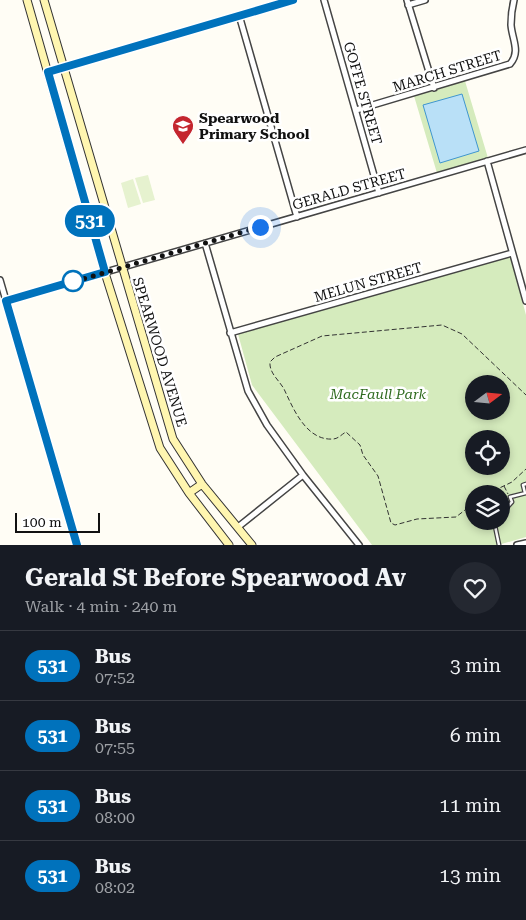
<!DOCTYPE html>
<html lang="en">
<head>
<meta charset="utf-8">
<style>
	:root { --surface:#171b24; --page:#242831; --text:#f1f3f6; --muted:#9ea1a6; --line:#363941 }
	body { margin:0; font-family:"Roboto Serif",serif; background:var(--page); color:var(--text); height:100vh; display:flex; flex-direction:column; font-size:19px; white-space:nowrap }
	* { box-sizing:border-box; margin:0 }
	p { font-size:16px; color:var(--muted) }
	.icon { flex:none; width:28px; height:28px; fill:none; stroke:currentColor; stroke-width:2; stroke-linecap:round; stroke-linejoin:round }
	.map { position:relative; height:545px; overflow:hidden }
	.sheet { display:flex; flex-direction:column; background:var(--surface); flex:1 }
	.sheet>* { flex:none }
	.badge { padding:0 10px; border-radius:16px; font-size:18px; line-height:32px }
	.needle { width:32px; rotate:74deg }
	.buttons { position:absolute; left:465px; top:375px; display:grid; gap:10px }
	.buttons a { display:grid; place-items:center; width:45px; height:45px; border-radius:50%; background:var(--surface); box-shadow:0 2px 8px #0003; font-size:25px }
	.scale { position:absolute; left:15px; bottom:12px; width:85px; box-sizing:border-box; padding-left:5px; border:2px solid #111; border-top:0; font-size:14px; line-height:18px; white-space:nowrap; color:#111; -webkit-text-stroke:4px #fff; paint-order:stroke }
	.you { position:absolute; width:25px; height:25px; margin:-12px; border:4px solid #fff; border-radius:50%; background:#1a73e8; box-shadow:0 0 0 8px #1a73e833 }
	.map>.badge { position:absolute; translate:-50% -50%; box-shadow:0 0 0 2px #fff }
	.round { display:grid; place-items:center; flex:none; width:52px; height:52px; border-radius:26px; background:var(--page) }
	.overview { display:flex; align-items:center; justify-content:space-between; height:85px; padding:0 25px }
	h1 { font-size:24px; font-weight:700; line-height:38px }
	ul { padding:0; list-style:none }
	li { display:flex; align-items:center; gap:15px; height:70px; padding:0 25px; border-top:1px solid var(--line) }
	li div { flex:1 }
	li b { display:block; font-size:19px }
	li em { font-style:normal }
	li .badge { min-width:55px; font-weight:700; text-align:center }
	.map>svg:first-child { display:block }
	.green { fill:#d5ebbd; fill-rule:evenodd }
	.pitch { fill:#e6f2cf }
	.water { fill:#b9e0f7; stroke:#3f96cf }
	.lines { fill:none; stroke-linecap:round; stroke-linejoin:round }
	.lane-casing { stroke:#444; stroke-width:5 }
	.street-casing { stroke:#444; stroke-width:8 }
	.secondary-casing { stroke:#333; stroke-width:9 }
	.path { stroke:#333; stroke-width:1; stroke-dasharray:5 2.5; stroke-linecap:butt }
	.lane { stroke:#fff; stroke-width:2.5 }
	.street { stroke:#fff; stroke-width:5 }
	.secondary { stroke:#fff6b0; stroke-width:7 }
	.line-casing { stroke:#fff; stroke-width:11 }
	.line { stroke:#0072bc; stroke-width:8 }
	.walk { stroke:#111; stroke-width:5; stroke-dasharray:0 9 }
	.stop-dot { fill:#fff; stroke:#0072bc; stroke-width:2.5 }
	.labels { text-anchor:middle; stroke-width:5; stroke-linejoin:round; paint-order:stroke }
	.street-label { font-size:14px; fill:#111; stroke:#fff }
	.poi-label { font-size:14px; font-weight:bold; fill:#111; stroke:#fff; text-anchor:start }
	.park-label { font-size:14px; font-style:italic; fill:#2f6b1f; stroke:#fff }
</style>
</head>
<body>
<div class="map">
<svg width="526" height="545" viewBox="0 0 526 545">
	<rect width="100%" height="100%" fill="#fffdf5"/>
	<!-- green -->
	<path class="green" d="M 465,81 L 488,158 L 437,173 L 414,96 Z
		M 510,256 L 526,315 L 526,537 L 498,545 L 372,545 L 252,385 L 238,334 ZM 474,384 L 501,384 L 501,411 L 474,411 ZM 474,439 L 501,439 L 501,466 L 474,466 ZM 474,494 L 501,494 L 501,521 L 474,521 Z"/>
	<!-- pitch -->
	<path class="pitch" d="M 148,175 L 155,200 L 143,203 L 135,178 Z
		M 133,179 L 141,204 L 128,208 L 121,183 Z"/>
	<!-- water -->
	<path class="water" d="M 462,94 L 479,151 L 440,163 L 423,105 Z"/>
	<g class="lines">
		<!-- lane casing -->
		<g class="lane-casing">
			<path id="lane" d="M 525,493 L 523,485 L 526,484
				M 501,514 L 512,502 L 510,497 L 526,493
				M 494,521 L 499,545"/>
		</g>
		<!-- street casing -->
		<g class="street-casing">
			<path id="street" d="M 324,0 L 379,193
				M 407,0 L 434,88
				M 408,5 L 425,0
				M 239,15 L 297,217
				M 48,72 L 293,0
				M 356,110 L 510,64 C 521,52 512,39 511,25 C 511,16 512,8 514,0
				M 487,161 L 526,301
				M 205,243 L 248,391 L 267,425 L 303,475 L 359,545
				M 0,280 L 77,545
				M 6,301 L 526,150
				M 230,333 L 512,253
				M 238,527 L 303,475
				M 517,545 L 526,543"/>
		</g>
		<!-- secondary casing -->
		<g class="secondary-casing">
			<path id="secondary" d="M 27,0 L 105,273 L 160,448 L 189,493 L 229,545
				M 44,0 L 173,439 L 202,484 L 252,545
				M 189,493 L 202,484"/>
		</g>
		<!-- path -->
		<path class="path" d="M 504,486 L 508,494
			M 487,494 L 512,482 L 526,469
			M 474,503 L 456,517 L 417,519 L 395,525 L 391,523 L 378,476 L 363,455 L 360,445 L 346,432 C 342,434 338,439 333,439 C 306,441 293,408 284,389 C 279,380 269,373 270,362 L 275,357 L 322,336 L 442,325 L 462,334 L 526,395"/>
		<!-- lane -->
		<use href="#lane" class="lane"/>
		<!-- street -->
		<use href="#street" class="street"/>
		<!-- secondary -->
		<use href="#secondary" class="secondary"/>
	</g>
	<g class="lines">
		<!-- line casing -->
		<g class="line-casing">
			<path id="line" d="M 77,545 L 6,301 L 105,272 L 48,72 L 293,0"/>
		</g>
		<!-- line -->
		<use href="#line" class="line"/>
		<!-- walk -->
		<path class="walk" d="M 73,281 L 66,284 L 260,227"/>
	</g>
	<!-- icons -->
	<defs>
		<g id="school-pin" transform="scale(1.125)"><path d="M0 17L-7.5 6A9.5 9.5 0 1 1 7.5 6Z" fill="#c4262e" stroke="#fff"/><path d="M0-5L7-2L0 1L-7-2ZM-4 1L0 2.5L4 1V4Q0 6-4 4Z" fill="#fff"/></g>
	</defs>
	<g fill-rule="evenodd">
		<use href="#school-pin" x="183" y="126"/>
	</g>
	<!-- markers -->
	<circle class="stop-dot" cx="73" cy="281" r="10"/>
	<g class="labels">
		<!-- street labels -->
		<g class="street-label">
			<text transform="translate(447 71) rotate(-17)" y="5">MARCH STREET</text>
			<text transform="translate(363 93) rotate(74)" y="5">GOFFE STREET</text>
			<text transform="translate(349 189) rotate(-16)" y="5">GERALD STREET</text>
			<text transform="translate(368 282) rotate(-16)" y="5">MELUN STREET</text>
			<text transform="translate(160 352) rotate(73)" y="5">SPEARWOOD AVENUE</text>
		</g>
		<!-- poi labels -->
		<g class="poi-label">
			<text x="199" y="123">Spearwood<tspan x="199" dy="16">Primary School</tspan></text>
		</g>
		<!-- park labels -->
		<g class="park-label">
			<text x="378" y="399">MacFaull Park</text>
		</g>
	</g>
</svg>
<div class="buttons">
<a><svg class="needle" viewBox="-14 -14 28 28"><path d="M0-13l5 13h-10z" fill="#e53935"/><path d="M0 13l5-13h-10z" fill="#9ea1a6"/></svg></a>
<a><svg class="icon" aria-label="locate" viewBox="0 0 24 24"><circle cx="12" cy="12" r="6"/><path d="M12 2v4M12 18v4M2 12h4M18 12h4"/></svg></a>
<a><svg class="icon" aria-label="layers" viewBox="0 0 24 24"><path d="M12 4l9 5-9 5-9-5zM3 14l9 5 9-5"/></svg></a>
</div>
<div class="scale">100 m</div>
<div class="you" style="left:260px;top:227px"></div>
<b class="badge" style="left:90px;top:221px;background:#0072bc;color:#fff">531</b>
</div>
<section class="sheet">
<div class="overview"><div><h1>Gerald St Before Spearwood Av</h1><p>Walk · 4 min · 240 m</p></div><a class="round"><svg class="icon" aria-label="heart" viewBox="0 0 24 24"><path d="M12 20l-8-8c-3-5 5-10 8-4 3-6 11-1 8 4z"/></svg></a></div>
<ul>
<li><span class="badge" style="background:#0072bc;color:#fff">531</span><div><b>Bus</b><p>07:52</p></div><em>3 min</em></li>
<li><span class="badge" style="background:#0072bc;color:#fff">531</span><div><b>Bus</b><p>07:55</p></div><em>6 min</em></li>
<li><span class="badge" style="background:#0072bc;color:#fff">531</span><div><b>Bus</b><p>08:00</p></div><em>11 min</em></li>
<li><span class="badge" style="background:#0072bc;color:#fff">531</span><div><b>Bus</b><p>08:02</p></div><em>13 min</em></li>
</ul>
</section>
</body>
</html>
